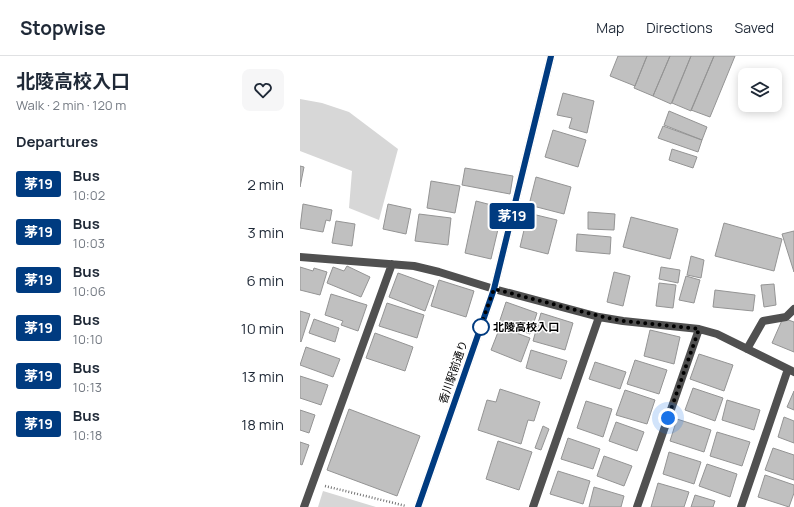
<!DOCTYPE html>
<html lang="en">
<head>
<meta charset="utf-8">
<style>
	:root { --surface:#fff; --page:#f6f6f7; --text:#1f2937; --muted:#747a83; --line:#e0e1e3 }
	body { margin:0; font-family:Manrope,"Noto Sans JP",sans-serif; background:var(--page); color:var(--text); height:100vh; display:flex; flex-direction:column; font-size:15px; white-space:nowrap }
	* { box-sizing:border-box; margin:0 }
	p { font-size:13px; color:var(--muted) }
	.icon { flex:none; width:22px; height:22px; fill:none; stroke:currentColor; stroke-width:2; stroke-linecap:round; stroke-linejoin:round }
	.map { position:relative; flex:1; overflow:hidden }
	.side { display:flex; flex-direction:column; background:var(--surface); width:300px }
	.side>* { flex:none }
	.badge { padding:0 8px; border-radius:3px; font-size:14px; line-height:26px }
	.controls { position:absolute; left:438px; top:12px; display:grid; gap:8px }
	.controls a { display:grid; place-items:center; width:44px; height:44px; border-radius:8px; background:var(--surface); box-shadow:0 2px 10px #0003; font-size:20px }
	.you { position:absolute; width:20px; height:20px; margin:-10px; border:3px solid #fff; border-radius:50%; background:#1a73e8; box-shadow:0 0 0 6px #1a73e833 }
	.map>.badge { position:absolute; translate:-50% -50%; box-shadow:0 0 0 2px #fff }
	h2 { padding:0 16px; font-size:15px; line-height:36px }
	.round { display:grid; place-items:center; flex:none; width:42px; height:42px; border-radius:8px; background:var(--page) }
	.head { display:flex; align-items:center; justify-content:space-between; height:68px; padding:0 16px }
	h1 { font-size:19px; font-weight:700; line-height:30px }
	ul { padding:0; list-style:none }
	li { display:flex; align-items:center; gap:12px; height:48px; padding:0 16px }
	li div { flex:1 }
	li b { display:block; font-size:15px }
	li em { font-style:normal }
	li .badge { min-width:44px; font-weight:700; text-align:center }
	header { display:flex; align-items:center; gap:24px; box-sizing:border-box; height:56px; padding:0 20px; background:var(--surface); border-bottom:1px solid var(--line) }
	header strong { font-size:19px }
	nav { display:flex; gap:22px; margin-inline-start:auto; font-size:14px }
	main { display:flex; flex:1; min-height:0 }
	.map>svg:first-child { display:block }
	.green { fill:#d7d7d7 }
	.building { fill:#c0c0c0; stroke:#949494 }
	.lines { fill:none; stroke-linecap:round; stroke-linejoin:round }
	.path { stroke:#727272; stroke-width:2.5; stroke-dasharray:1 2; stroke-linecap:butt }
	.minor { stroke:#505050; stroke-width:8 }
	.tertiary { stroke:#505050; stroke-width:8 }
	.line-casing { stroke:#fff; stroke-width:9 }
	.line { stroke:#003b80; stroke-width:6 }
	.walk { stroke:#000; stroke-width:4; stroke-dasharray:0 7.2 }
	.stop-dot { fill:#fff; stroke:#003b80; stroke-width:2 }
	.labels { text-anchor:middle; stroke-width:3; stroke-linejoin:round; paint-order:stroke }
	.stop-label { font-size:11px; font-weight:bold; fill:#000; stroke:#fff; text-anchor:start }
	.street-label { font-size:11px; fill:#000; stroke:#fff }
</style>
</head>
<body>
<header>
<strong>Stopwise</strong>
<nav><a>Map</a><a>Directions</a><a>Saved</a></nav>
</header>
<main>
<section class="side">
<div class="head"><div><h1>北陵高校入口</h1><p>Walk · 2 min · 120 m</p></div><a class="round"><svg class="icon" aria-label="heart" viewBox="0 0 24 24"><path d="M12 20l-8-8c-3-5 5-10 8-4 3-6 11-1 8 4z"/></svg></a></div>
<h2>Departures</h2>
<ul>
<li><span class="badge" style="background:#003b80;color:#fff">茅19</span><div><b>Bus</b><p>10:02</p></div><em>2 min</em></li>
<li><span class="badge" style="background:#003b80;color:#fff">茅19</span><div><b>Bus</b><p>10:03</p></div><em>3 min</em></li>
<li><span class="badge" style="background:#003b80;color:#fff">茅19</span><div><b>Bus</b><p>10:06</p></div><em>6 min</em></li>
<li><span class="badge" style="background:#003b80;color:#fff">茅19</span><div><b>Bus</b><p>10:10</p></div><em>10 min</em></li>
<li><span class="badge" style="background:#003b80;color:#fff">茅19</span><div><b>Bus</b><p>10:13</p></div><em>13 min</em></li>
<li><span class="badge" style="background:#003b80;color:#fff">茅19</span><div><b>Bus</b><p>10:18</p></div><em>18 min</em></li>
</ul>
</section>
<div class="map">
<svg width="494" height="451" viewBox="0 0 494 451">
	<rect width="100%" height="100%" fill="#fff"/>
	<!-- green -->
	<path class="green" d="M 0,43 L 22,47 L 49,56 L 98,93 L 79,164 L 49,152 L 52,115 L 0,95 Z
		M 23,435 L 76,451 L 18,451 Z"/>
	<!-- building -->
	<path class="building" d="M 318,0 L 347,0 L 335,30 L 310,20 Z
		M 347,0 L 370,0 L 353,40 L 334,32 Z
		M 370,0 L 391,0 L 371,48 L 353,40 Z
		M 391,0 L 414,0 L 391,55 L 372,47 Z
		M 414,0 L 435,0 L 410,61 L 391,54 Z
		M 263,37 L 294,45 L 287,77 L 269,72 L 272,62 L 257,59 Z
		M 369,55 L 407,71 L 402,84 L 364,69 Z
		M 363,70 L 402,84 L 398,96 L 358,82 Z
		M 253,74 L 286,84 L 278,111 L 245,101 Z
		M 372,93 L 397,101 L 393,112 L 369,104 Z
		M 0,110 L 4,111 L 0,131 Z
		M 165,112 L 213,120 L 210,138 L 162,129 Z
		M 236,121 L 271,131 L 264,158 L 229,149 Z
		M 131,125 L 160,130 L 155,157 L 127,152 Z
		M 176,145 L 203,152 L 191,203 L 165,197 Z
		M 3,148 L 32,154 L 30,165 L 26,164 L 23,176 L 0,172 Z
		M 88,148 L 111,153 L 106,178 L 83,173 Z
		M 288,156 L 315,158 L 314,174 L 288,173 Z
		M 228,157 L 257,164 L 248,198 L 220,191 Z
		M 119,158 L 151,162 L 148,189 L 115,185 Z
		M 331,161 L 378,173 L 370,203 L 323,191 Z
		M 36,165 L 55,168 L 52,190 L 32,187 Z
		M 424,167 L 482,183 L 474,215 L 415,200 Z
		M 494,175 L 494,216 L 482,178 Z
		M 277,178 L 311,181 L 310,198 L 276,195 Z
		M 391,200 L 404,204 L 401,222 L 387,219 Z
		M 47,210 L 70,221 L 61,241 L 27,227 L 33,211 L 44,215 Z
		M 0,211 L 13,215 L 14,212 L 27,216 L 20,239 L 0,234 Z
		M 361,211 L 380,214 L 378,227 L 359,223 Z
		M 314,216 L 330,220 L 323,250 L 307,246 Z
		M 98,217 L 134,230 L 125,255 L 89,241 Z
		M 386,220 L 400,224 L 394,247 L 379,244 Z
		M 139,224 L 174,235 L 166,261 L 131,250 Z
		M 359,227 L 376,229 L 373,252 L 356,250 Z
		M 474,228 L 476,249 L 464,251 L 461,229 Z
		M 415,234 L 455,239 L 453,255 L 413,251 Z
		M 31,238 L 67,249 L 58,275 L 41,269 L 43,265 L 25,259 Z
		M 206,246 L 237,257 L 230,278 L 199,267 Z
		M 87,247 L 124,259 L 117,282 L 79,270 Z
		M 0,255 L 10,258 L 1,286 L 0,285 Z
		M 241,257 L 273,267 L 265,294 L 233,285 Z
		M 483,262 L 494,266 L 494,296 L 472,287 Z
		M 14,263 L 39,272 L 35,286 L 9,277 Z
		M 200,271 L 230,282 L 221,306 L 191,294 Z
		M 350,274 L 380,281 L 374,308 L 344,300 Z
		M 75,277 L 113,291 L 105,315 L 66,302 Z
		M 6,291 L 40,303 L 33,321 L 0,309 Z
		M 231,294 L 267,305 L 261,323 L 226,312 Z
		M 399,298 L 433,309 L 424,335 L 390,323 Z
		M 335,304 L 367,314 L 359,338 L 327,328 Z
		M 295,306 L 326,316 L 320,333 L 289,323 Z
		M 0,320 L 28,329 L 21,349 L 0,342 Z
		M 393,332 L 423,342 L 415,365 L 385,354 Z
		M 200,333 L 240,346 L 234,365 L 228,364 L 221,388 L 178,374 L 187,344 L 196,346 Z
		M 325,334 L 355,344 L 347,368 L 316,359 Z
		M 494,335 L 494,354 L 487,351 Z
		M 427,344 L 460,354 L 454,374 L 422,364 Z
		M 286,345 L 312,353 L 303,381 L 277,372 Z
		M 49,353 L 120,380 L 97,440 L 27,414 Z
		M 0,354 L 15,359 L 9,377 L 0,374 Z
		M 484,361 L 494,365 L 494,387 L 478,381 Z
		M 377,363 L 411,374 L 404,396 L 370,385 Z
		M 316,366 L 344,376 L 337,395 L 309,385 Z
		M 243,370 L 249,373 L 241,394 L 235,392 Z
		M 417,376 L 450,386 L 442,410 L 410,400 Z
		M 268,382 L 300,393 L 293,413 L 261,403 Z
		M 198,385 L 232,396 L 219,434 L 186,423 Z
		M 0,386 L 9,389 L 2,409 L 0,408 Z
		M 473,392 L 494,399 L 494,424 L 465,414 Z
		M 369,396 L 401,406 L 394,428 L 363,418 Z
		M 304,400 L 332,410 L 324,430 L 297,420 Z
		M 407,408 L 437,418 L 430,441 L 399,430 Z
		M 258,415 L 290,425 L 283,448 L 250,438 Z
		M 465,419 L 494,429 L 494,437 L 489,451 L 458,441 Z
		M 358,427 L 389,436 L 384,451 L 351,451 Z
		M 294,431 L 324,440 L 321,451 L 289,451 Z
		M 395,439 L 415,445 L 413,451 L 391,451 Z"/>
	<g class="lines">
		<!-- path -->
		<path class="path" d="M 25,430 L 106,450"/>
		<!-- minor -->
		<path class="minor" d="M 0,201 L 114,210 L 139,216 L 194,233 L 299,261 L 323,265 L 399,273 L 417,278 L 494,316
			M 447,293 L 463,265 L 486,261 L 494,253
			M 4,451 L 92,208
			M 233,451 L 299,261
			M 337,451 L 399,273
			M 441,451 L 488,313"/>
		<!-- tertiary -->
		<path class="tertiary" d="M 118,451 L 194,233 L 251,0"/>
	</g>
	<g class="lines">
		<!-- line casing -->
		<g class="line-casing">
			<path id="line" d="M 118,451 L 194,233 L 251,0"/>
		</g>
		<!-- line -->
		<use href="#line" class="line"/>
		<!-- walk -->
		<path class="walk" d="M 181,271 L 178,277 L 194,233 L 299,260 L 323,265 L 399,273 L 368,362"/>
	</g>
	<!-- markers -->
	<circle class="stop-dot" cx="181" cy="271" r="8"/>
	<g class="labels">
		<!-- stop labels -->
		<g class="stop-label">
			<text x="193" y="275">北陵高校入口</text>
		</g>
		<!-- street labels -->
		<g class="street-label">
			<text transform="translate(153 316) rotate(-71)" y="4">香川駅前通り</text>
		</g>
	</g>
</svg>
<div class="controls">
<a><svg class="icon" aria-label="layers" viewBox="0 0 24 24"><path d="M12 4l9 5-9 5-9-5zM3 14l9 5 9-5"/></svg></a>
</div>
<div class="you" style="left:368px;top:362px"></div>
<b class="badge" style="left:212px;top:160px;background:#003b80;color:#fff">茅19</b>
</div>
</main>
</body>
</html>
